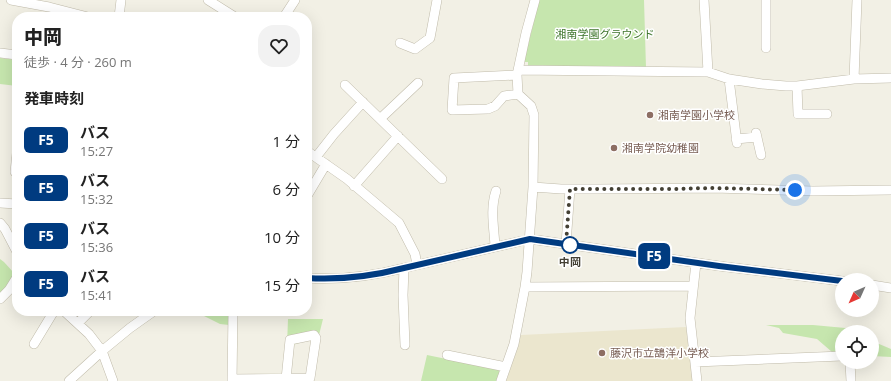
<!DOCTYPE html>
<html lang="ja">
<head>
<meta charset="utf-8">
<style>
	:root { --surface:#fff; --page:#f2f2f2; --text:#222; --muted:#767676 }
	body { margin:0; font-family:"Open Sans","Noto Sans JP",sans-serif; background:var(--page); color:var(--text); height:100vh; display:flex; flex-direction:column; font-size:15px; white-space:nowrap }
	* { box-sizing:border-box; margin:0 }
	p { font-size:13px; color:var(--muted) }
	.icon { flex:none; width:22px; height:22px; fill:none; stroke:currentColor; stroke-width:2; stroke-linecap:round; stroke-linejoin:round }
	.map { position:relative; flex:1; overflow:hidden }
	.sheet { position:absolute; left:12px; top:12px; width:300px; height:304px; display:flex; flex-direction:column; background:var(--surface); border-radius:16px; box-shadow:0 4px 16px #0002 }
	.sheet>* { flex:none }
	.badge { padding:0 8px; border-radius:6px; font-size:14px; line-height:26px }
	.needle { width:26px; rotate:225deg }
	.controls { position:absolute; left:835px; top:273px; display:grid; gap:8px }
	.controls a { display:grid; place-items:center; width:44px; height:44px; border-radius:50%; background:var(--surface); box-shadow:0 4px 16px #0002; font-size:20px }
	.you { position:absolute; width:20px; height:20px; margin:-10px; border:3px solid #fff; border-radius:50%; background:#1a73e8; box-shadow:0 0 0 6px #1a73e833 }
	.map>.badge { position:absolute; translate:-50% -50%; box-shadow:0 0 0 2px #fff }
	h2 { padding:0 12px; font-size:15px; line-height:36px }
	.round { display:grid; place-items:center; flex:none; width:42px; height:42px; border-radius:16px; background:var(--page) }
	.head { display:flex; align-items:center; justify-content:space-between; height:68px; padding:0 12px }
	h1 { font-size:19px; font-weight:800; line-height:30px }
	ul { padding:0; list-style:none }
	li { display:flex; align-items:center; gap:12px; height:48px; padding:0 12px }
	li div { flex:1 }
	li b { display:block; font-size:15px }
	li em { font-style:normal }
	li .badge { min-width:44px; font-weight:700; text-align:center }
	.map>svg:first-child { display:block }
	.education { fill:#ebe6ce }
	.green { fill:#c6e6ae }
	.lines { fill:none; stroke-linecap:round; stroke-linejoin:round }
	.minor-casing { stroke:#c0bbaa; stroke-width:10 }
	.minor { stroke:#fff; stroke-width:9 }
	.line-casing { stroke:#fff; stroke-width:9 }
	.line { stroke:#003b80; stroke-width:6 }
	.walk { stroke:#444034; stroke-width:4; stroke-dasharray:0 7.2 }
	.education-dot { fill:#8d6e63; stroke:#fff; stroke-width:1.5 }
	.stop-dot { fill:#fff; stroke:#003b80; stroke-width:2 }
	.labels { text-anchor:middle; stroke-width:3; stroke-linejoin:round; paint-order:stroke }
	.park-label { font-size:11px; fill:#3c7429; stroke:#fff }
	.education-label { font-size:11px; fill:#785e54; stroke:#fff; text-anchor:start }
	.stop-label { font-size:11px; font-weight:bold; fill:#444034; stroke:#fff }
</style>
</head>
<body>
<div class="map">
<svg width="891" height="381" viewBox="0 0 891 381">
	<rect width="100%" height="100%" fill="#f2f0e5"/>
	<!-- education -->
	<path class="education" d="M 686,327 L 693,381 L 506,381 L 518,347 L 521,335 Z"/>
	<!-- green -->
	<path class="green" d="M 539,0 L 644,0 L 646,68 L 528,66 L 528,62 L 524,62 Z
		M 0,58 L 17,60 L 17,86 L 0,84 Z
		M 0,259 L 4,262 L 14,273 L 7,287 L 0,295 Z
		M 194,311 L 230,311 L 229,325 L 220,324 Z
		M 288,319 L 323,319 L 319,335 L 296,344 L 287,346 Z
		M 766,325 L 813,325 L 856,329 L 859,332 L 842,332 L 842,354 L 832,352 L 817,339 L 783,333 L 779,328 Z
		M 872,341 L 891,349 L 891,357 L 872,356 Z
		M 427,355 L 500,370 L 497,381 L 421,381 Z"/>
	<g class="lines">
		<!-- minor casing -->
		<g class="minor-casing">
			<path id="minor" d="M 11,0 L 49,7 L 88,17
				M 208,0 L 235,17
				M 704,0 L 708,72
				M 119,17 L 121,0
				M 284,17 L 295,0
				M 400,43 L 415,49 L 430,38 L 437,0
				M 766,48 L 766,0
				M 0,53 L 17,55
				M 518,70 L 708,72 L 729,79 L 762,84 L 786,86 L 797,86 L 854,79 L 891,78
				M 517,75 L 454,78 L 452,110 L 488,109 L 495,106 L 504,96 L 518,94
				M 729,79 L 737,143
				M 854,79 L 857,0
				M 345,85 L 442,179
				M 797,86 L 798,114 L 827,114
				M 381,118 L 418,83
				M 756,133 L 761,155
				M 736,139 L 757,137
				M 307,151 L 347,179 L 399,223 L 415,254 L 417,265
				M 17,153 L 15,172 L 17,172
				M 316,157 L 334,134 L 363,102
				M 354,186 L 398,136
				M 533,187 L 561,189 L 598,189 L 714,188 L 813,191 L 891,190
				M 307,196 L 326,164
				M 0,203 L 17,204
				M 0,223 L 5,229 L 17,252
				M 566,244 L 570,189
				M 495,246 C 494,228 490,209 496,191
				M 696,263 L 690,318 L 697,381
				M 404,268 L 403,295 L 405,345
				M 307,278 C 339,280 373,276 404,268 L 530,239 L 719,266 L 842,281
				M 872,285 L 891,288
				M 525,287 L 693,286
				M 0,299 L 9,290 L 17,277
				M 64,311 L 89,334 L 102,351 L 113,381
				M 78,323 L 90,311
				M 34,344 L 54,311
				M 447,355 L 506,367
				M 695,362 L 842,356
				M 850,362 L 851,381
				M 232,379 L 310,378 L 316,338 L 314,335 L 290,340 L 286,379
				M 69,381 L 102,351 L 130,328 L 154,311
				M 232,381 L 233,311
				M 501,381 L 514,344 L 525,287 L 527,272 L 533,187 L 534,115 L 531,106 L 518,94 L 517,75 L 526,33 L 535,0"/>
		</g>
		<!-- minor -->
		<use href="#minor" class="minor"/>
	</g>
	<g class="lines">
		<!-- line casing -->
		<g class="line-casing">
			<path id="line" d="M 307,278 C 339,280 373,276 404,268 L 530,239 L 719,266 L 842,281"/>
		</g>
		<!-- line -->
		<use href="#line" class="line"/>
		<!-- walk -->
		<path class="walk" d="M 570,245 L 566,244 L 570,189 L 671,189 L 714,188 L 795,190"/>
	</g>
	<!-- markers -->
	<g class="education-dot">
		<circle cx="650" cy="115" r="4"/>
		<circle cx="614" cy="148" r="4"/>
		<circle cx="602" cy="353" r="4"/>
	</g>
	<circle class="stop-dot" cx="570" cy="245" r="8"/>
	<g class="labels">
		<!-- park labels -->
		<g class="park-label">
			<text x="605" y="38">湘南学園グラウンド</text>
		</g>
		<!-- education labels -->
		<g class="education-label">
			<text x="658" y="119">湘南学園小学校</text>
			<text x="622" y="152">湘南学院幼稚園</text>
			<text x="610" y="357">藤沢市立鵠洋小学校</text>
		</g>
		<!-- stop labels -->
		<g class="stop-label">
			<text x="570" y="266">中岡</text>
		</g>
	</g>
</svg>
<div class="controls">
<a><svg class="needle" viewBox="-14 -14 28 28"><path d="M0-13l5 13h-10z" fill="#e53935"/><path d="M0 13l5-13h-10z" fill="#767676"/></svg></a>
<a><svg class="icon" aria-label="locate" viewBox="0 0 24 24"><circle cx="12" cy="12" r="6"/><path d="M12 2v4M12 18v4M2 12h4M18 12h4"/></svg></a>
</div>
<div class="you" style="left:795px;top:190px"></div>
<b class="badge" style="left:654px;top:256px;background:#003b80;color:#fff">F5</b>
<section class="sheet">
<div class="head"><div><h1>中岡</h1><p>徒歩 · 4 分 · 260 m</p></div><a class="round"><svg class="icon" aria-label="heart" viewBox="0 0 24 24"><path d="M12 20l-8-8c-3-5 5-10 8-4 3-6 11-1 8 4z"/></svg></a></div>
<h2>発車時刻</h2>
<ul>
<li><span class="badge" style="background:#003b80;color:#fff">F5</span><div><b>バス</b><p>15:27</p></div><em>1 分</em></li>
<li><span class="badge" style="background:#003b80;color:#fff">F5</span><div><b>バス</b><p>15:32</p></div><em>6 分</em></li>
<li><span class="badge" style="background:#003b80;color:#fff">F5</span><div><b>バス</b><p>15:36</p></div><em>10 分</em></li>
<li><span class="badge" style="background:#003b80;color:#fff">F5</span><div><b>バス</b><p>15:41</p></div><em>15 分</em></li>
</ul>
</section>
</div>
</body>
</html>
